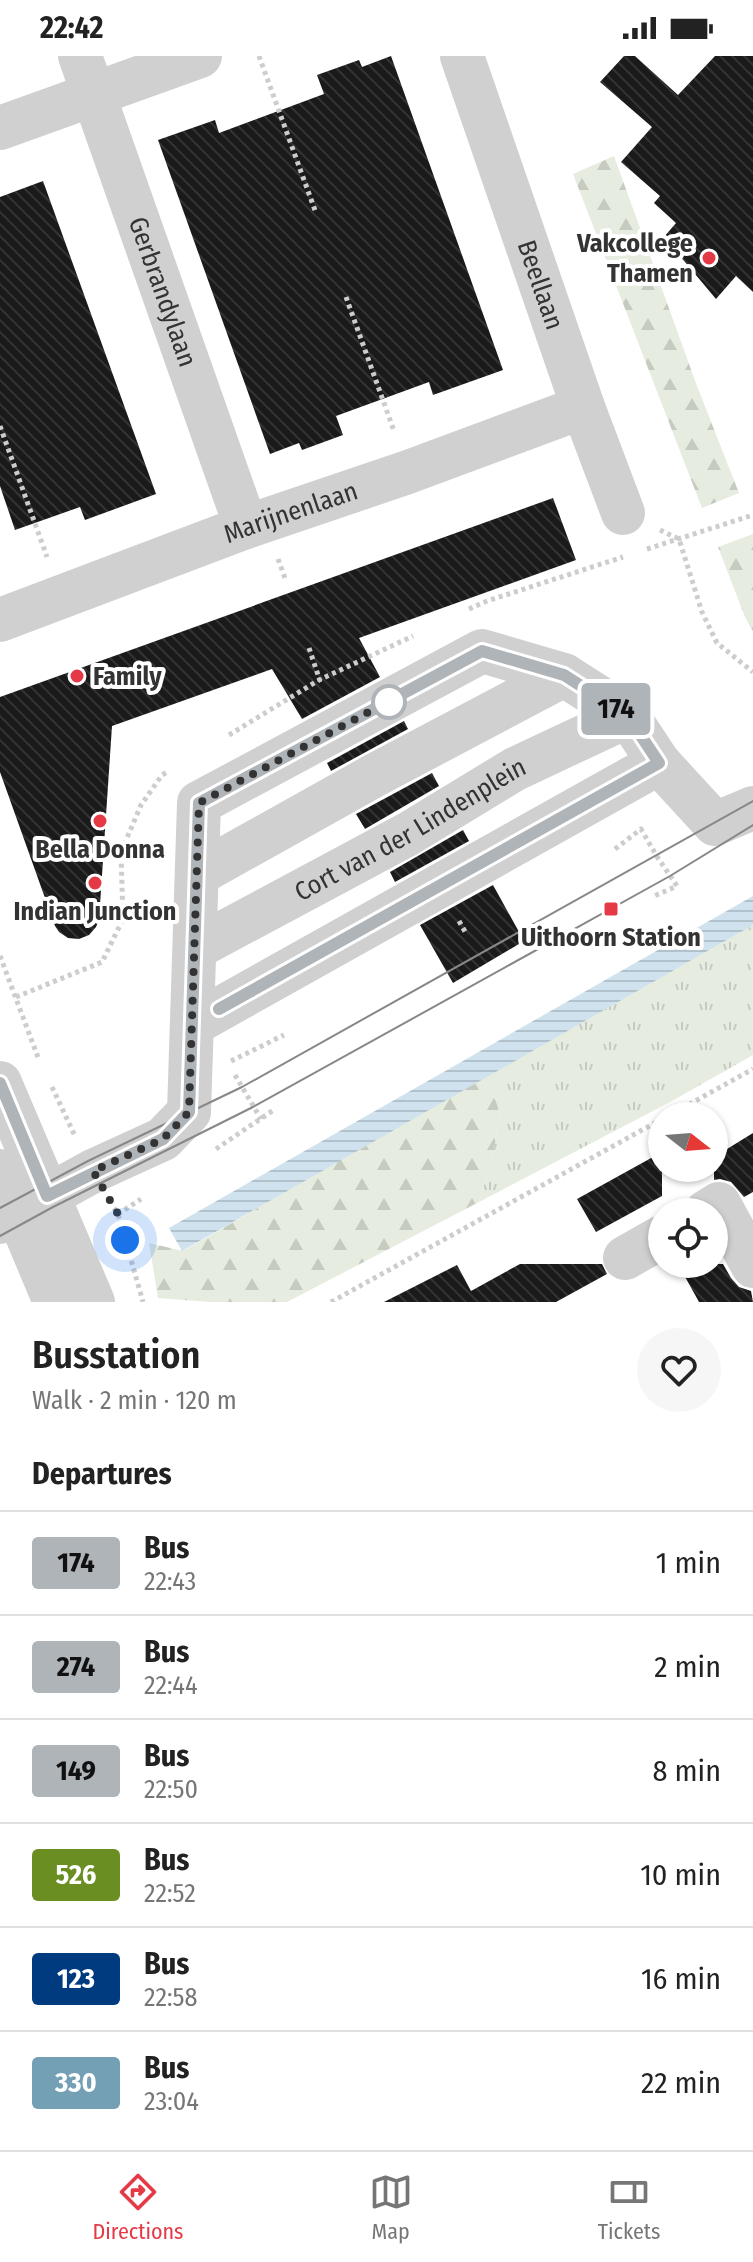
<!DOCTYPE html>
<html lang="en">
<head>
<meta charset="utf-8">
<style>
	:root { --surface:#fff; --page:#f6f6f6; --text:#222; --muted:#767676; --line:#e0e0e0; --accent:#e63946 }
	body { margin:0; font-family:"Fira Sans Condensed",sans-serif; background:var(--page); color:var(--text); height:100vh; display:flex; flex-direction:column; font-size:30px; white-space:nowrap }
	* { box-sizing:border-box; margin:0 }
	p { font-size:26px; color:var(--muted) }
	.icon { flex:none; width:44px; height:44px; fill:none; stroke:currentColor; stroke-width:2; stroke-linecap:round; stroke-linejoin:round }
	.map { position:relative; height:1246px; overflow:hidden }
	.side { display:flex; flex-direction:column; background:var(--surface); flex:1 }
	.side>* { flex:none }
	.badge { padding:0 16px; border-radius:6px; font-size:28px; line-height:52px }
	.needle { width:52px; rotate:107deg }
	.tools { position:absolute; left:648px; top:1046px; display:grid; gap:16px }
	.tools a { display:grid; place-items:center; width:80px; height:80px; border-radius:50%; background:var(--surface); box-shadow:0 2px 6px #0004; font-size:40px }
	.you { position:absolute; width:40px; height:40px; margin:-20px; border:6px solid #fff; border-radius:50%; background:#1a73e8; box-shadow:0 0 0 12px #1a73e833 }
	.map>.badge { position:absolute; translate:-50% -50%; box-shadow:0 0 0 4px #fff }
	h2 { padding:0 32px; font-size:30px; line-height:72px }
	.round { display:grid; place-items:center; flex:none; width:84px; height:84px; border-radius:42px; background:var(--page) }
	.headline { display:flex; align-items:center; justify-content:space-between; height:136px; padding:0 32px }
	h1 { font-size:38px; font-weight:600; line-height:60px }
	ul { padding:0; list-style:none }
	li { display:flex; align-items:center; gap:24px; height:104px; padding:0 32px; border-top:2px solid var(--line) }
	li div { flex:1 }
	li b { display:block; font-size:30px }
	li em { font-style:normal }
	li .badge { min-width:88px; font-weight:700; text-align:center }
	.status { display:flex; justify-content:space-between; align-items:center; height:56px; padding:0 40px; background:var(--surface); direction:ltr }
	.status svg { height:22px; fill:currentColor }
	.tabs { display:flex; justify-content:space-around; align-items:center; height:112px; border-top:2px solid var(--line); background:var(--surface); font-size:22px; color:var(--muted) }
	.tabs a { display:grid; justify-items:center; gap:4px }
	.tabs .on { color:var(--accent) }
	.map>svg:first-child { display:block }
	.grass { fill:url(#grass-tufts) }
	.forest { fill:url(#forest-firs) }
	.water { fill:url(#water-rules) }
	.building { fill:url(#building-back-hatch) }
	.lines { fill:none; stroke-linecap:round; stroke-linejoin:round }
	.path { stroke:#cdcdcd; stroke-width:5; stroke-dasharray:4 4; stroke-linecap:butt }
	.minor { stroke:#d0d0d0; stroke-width:44 }
	.tram { stroke:#888; stroke-width:2 }
	.line-casing { stroke:#fff; stroke-width:18 }
	.line { stroke:#afb4b9; stroke-width:12 }
	.walk { stroke:#333; stroke-width:8; stroke-dasharray:0 14.4 }
	.poi-dot { fill:#e63946; stroke:#fff; stroke-width:3 }
	.stop-dot { fill:#fff; stroke:#afb4b9; stroke-width:4 }
	.labels { text-anchor:middle; stroke-width:8; stroke-linejoin:round; paint-order:stroke }
	.poi-label { font-size:26px; font-weight:bold; fill:#333; stroke:#fff }
	.street-label { font-size:26px; fill:#333; stroke:#fff }
</style>
</head>
<body>
<div class="status"><b>22:42</b><svg viewBox="0 0 49 12"><path d="M0 12V9h3v3zM5 12V6h3v6zM10 12V3h3v9zM15 12V0h3v12zM26 1h20v11H26zM47 4h2v5h-2z"/></svg></div>
<div class="map">
<svg width="753" height="1246" viewBox="0 0 753 1246">
	<defs>
		<pattern id="grass-tufts" width="24" height="20" patternUnits="userSpaceOnUse" patternTransform="scale(2)"><rect width="24" height="20" fill="#e6ecdf"/><path d="M3 7l-1-3M5 7V3M7 7l1-3M15 17l-1-3M17 17v-4M19 17l1-3" fill="none" stroke="#c6cbc0"/></pattern>
		<pattern id="forest-firs" width="22" height="20" patternUnits="userSpaceOnUse" patternTransform="scale(2)"><rect width="22" height="20" fill="#e6ecdf"/><path d="M5 1l3.5 6h-7zM16 11l3.5 6h-7z" fill="#c6cbc0"/></pattern>
		<pattern id="water-rules" width="6" height="5" patternUnits="userSpaceOnUse" patternTransform="scale(2)"><rect width="6" height="5" fill="#cfe2ee"/><path d="M0 2.5h6" fill="none" stroke="#b2c2cd"/></pattern>
		<pattern id="building-back-hatch" width="6" height="6" patternUnits="userSpaceOnUse" patternTransform="scale(2)"><rect width="6" height="6" fill="#1a1a1a"/><path d="M-1 5l2 2M0 0l6 6M5-1l2 2" fill="none" stroke="#333"/></pattern>
	</defs>
	<rect width="100%" height="100%" fill="#fff"/>
	<!-- grass -->
	<path class="grass" d="M 753,869 L 753,999 L 672,1045 L 479,1146 L 493,1100 L 500,1058 L 488,1019 Z"/>
	<!-- forest -->
	<path class="forest" d="M 614,100 L 697,330 L 739,437 L 702,452 L 573,118 Z
		M 753,478 L 753,576 L 745,561 L 718,491 Z
		M 488,1019 L 500,1058 L 493,1100 L 479,1146 L 287,1246 L 210,1246 L 158,1242 L 149,1187 L 183,1195 Z"/>
	<!-- water -->
	<path class="water" d="M 753,840 L 753,869 L 182,1195 L 169,1172 Z"/>
	<!-- building -->
	<path class="building" d="M 391,0 L 503,314 L 433,339 L 429,326 L 336,360 L 343,379 L 302,394 L 299,387 L 270,398 L 158,84 L 215,64 L 219,77 L 324,38 L 317,19 L 359,4 L 362,11 Z
		M 624,0 L 635,0 L 678,39 L 715,0 L 753,0 L 753,236 L 736,220 L 716,243 L 664,181 L 676,167 L 654,147 L 660,140 L 621,106 L 652,71 L 600,26 Z
		M 43,125 L 156,438 L 85,464 L 80,451 L 15,474 L 0,430 L 0,141 Z
		M 553,442 L 576,504 L 359,582 L 380,621 L 302,663 L 272,613 L 112,670 L 99,864 L 96,871 L 89,879 L 79,883 L 68,882 L 59,876 L 55,870 L 0,716 L 0,641 Z
		M 404,665 L 408,673 L 331,715 L 327,707 Z
		M 432,717 L 439,730 L 365,773 L 356,758 Z
		M 463,774 L 469,785 L 395,826 L 390,816 Z
		M 493,829 L 524,885 L 453,927 L 420,869 Z
		M 753,1077 L 753,1136 L 744,1141 L 731,1126 L 720,1123 L 714,1124 L 714,1101 Z
		M 662,1096 L 662,1140 L 596,1176 L 577,1143 Z
		M 520,1208 L 602,1208 L 607,1218 L 556,1246 L 384,1246 L 457,1209 L 471,1235 Z
		M 678,1208 L 723,1208 L 731,1222 L 739,1231 L 751,1235 L 753,1246 L 699,1246 Z"/>
	<g class="lines">
		<!-- path -->
		<path class="path" d="M 259,0 L 316,157
			M 346,241 L 394,375
			M 0,370 L 47,501
			M 660,474 L 679,483 L 702,556 L 717,587 L 753,616
			M 647,493 L 753,459
			M 278,503 L 285,522
			M 469,553 L 487,545 L 623,501
			M 309,592 L 320,625
			M 229,679 L 319,624 L 413,580
			M 615,793 L 641,773 L 656,799 L 677,830 L 654,840
			M 459,865 L 467,879
			M 0,900 L 39,1004
			M 16,941 L 102,906 L 123,863 L 121,796 L 141,749 L 162,719 L 169,715
			M 231,1005 L 284,979
			M 235,1019 L 261,1063
			M 52,1031 L 75,1080
			M 668,1060 L 753,1013
			M 216,1093 L 275,1053
			M 114,1152 L 118,1158 L 143,1246
			M 118,1158 L 141,1143
			M 331,1246 L 662,1063"/>
		<!-- minor -->
		<g class="minor">
			<path id="s1" d="M 80,0 L 246,471"/>
			<path id="s2" d="M 462,0 L 583,351 L 623,457"/>
			<path d="M 0,72 L 200,0"/>
			<path id="s3" d="M 0,564 L 246,471 L 408,416 L 583,351"/>
			<path d="M 198,818 L 375,719 L 564,619"/>
			<path id="s4" d="M 195,892 L 408,778 L 515,713 L 628,660"/>
			<path d="M 193,968 L 659,707"/>
			<path d="M 0,1027 L 93,1246"/>
			<path d="M 0,1115 L 55,1246"/>
			<path d="M 706,1156 L 719,1148 L 753,1210"/>
			<path d="M 0,1166 L 93,1115 L 163,1083 L 189,1056 L 199,747 L 482,595 L 564,619 L 628,660 L 659,707 L 715,768 L 753,752"/>
			<path d="M 625,1202 L 662,1181"/>
		</g>
		<!-- tram -->
		<path class="tram" d="M 0,1152 L 88,1105 L 242,1031 L 753,745
			M 0,1180 L 53,1151 L 253,1051 L 670,820 L 753,769"/>
	</g>
	<g class="lines">
		<!-- line casing -->
		<g class="line-casing">
			<path id="line" d="M 0,1027 L 47,1140 L 163,1083 L 189,1056 L 199,747 L 482,595 L 564,619 L 628,660 L 659,707 L 219,953"/>
		</g>
		<!-- line -->
		<use href="#line" class="line"/>
		<!-- walk -->
		<path class="walk" d="M 125,1184 L 118,1158 L 93,1115 L 163,1083 L 189,1056 L 199,747 L 391,644 L 389,646"/>
	</g>
	<!-- markers -->
	<g class="poi-dot">
		<circle cx="709" cy="202" r="8"/>
		<circle cx="77" cy="620" r="8"/>
		<circle cx="100" cy="765" r="8"/>
		<circle cx="95" cy="827" r="8"/>
		<rect x="603" y="845" width="16" height="16" rx="4"/>
	</g>
	<circle class="stop-dot" cx="389" cy="646" r="16"/>
	<g class="labels">
		<!-- poi labels -->
		<g class="poi-label">
			<text x="693" y="196" text-anchor="end">Vakcollege<tspan x="693" dy="30">Thamen</tspan></text>
			<text x="93" y="629" text-anchor="start">Family</text>
			<text x="100" y="802">Bella Donna</text>
			<text x="95" y="864">Indian Junction</text>
			<text x="611" y="890">Uithoorn Station</text>
		</g>
		<!-- street labels -->
		<g class="street-label">
			<text dy="9" stroke="none"><textPath href="#s2" startOffset="242">Beellaan</textPath></text>
			<text dy="9" stroke="none"><textPath href="#s1" startOffset="250">Gerbrandylaan</textPath></text>
			<text dy="9" stroke="none"><textPath href="#s3" startOffset="310">Marijnenlaan</textPath></text>
			<text dy="9" stroke="none"><textPath href="#s4" startOffset="246">Cort van der Lindenplein</textPath></text>
		</g>
	</g>
</svg>
<div class="tools">
<a><svg class="needle" viewBox="-14 -14 28 28"><path d="M0-13l5 13h-10z" fill="#e53935"/><path d="M0 13l5-13h-10z" fill="#767676"/></svg></a>
<a><svg class="icon" aria-label="locate" viewBox="0 0 24 24"><circle cx="12" cy="12" r="6"/><path d="M12 2v4M12 18v4M2 12h4M18 12h4"/></svg></a>
</div>
<div class="you" style="left:125px;top:1184px"></div>
<b class="badge" style="left:616px;top:653px;background:#afb4b9;color:#111">174</b>
</div>
<section class="side">
<div class="headline"><div><h1>Busstation</h1><p>Walk · 2 min · 120 m</p></div><a class="round"><svg class="icon" aria-label="heart" viewBox="0 0 24 24"><path d="M12 20l-8-8c-3-5 5-10 8-4 3-6 11-1 8 4z"/></svg></a></div>
<h2>Departures</h2>
<ul>
<li><span class="badge" style="background:#afb4b9;color:#111">174</span><div><b>Bus</b><p>22:43</p></div><em>1 min</em></li>
<li><span class="badge" style="background:#afb4b9;color:#111">274</span><div><b>Bus</b><p>22:44</p></div><em>2 min</em></li>
<li><span class="badge" style="background:#afb4b9;color:#111">149</span><div><b>Bus</b><p>22:50</p></div><em>8 min</em></li>
<li><span class="badge" style="background:#6b8e23;color:#fff">526</span><div><b>Bus</b><p>22:52</p></div><em>10 min</em></li>
<li><span class="badge" style="background:#003b80;color:#fff">123</span><div><b>Bus</b><p>22:58</p></div><em>16 min</em></li>
<li><span class="badge" style="background:#74a0b6;color:#fff">330</span><div><b>Bus</b><p>23:04</p></div><em>22 min</em></li>
</ul>
</section>
<nav class="tabs">
<a class="on"><svg class="icon" aria-label="directions" viewBox="0 0 24 24"><path d="M12 3l9 9-9 9-9-9zM9 14v-3h6M13 9l2 2-2 2"/></svg>Directions</a>
<a><svg class="icon" aria-label="map" viewBox="0 0 24 24"><path d="M3 6l6-2 6 2 6-2v14l-6 2-6-2-6 2zM9 4v14M15 6v14"/></svg>Map</a>
<a><svg class="icon" aria-label="tickets" viewBox="0 0 24 24"><path d="M3 7h18v10H3zM15 7v10"/></svg>Tickets</a>
</nav>
</body>
</html>
